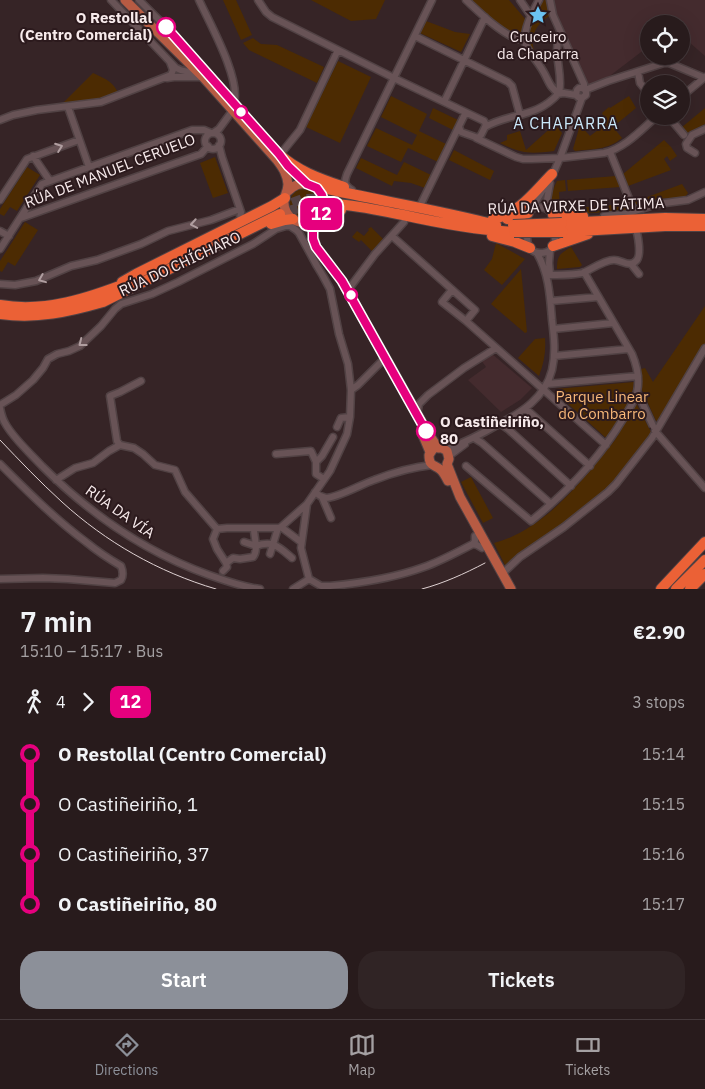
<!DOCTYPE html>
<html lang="en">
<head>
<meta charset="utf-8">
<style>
	:root { --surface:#281b1c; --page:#302425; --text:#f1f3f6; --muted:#a5a1a3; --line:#44393b; --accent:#8c9099 }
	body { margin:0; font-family:"IBM Plex Sans",sans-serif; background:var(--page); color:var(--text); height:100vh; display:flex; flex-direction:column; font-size:19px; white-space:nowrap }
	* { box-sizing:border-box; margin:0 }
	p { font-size:16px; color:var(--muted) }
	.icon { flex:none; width:28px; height:28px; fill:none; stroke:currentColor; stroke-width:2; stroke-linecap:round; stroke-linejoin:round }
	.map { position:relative; height:589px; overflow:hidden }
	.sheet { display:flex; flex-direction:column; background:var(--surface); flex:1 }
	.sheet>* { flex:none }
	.badge { padding:0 10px; border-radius:8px; font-size:18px; line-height:32px }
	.buttons { position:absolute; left:640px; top:15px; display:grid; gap:10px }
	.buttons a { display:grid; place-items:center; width:50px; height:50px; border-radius:50%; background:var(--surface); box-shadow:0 5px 20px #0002,0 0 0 1px var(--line); font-size:25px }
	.map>.badge { position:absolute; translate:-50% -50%; box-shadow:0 0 0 2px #fff }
	.legs { display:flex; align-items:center; gap:8px; height:55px; padding:0 20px; font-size:16px }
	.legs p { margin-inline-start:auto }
	.summary { display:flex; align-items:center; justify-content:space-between; height:85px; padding:0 20px }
	h1 { font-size:28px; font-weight:600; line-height:38px }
	.action { display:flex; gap:10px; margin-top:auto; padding:10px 20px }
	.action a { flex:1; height:58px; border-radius:20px; background:var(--accent); color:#fff; font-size:20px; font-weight:600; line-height:58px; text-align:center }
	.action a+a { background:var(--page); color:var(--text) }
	ul { padding:0 20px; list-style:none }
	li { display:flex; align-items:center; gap:18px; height:50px; font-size:19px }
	li i { display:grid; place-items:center; width:8px; height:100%; margin:0 6px; background:currentColor }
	li i::after { content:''; width:12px; height:12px; margin:-6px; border:4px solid; border-radius:50%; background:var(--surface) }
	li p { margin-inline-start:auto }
	li:first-child i { background:linear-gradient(#0000 50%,currentColor 0) }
	li:last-child i { background:linear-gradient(currentColor 50%,#0000 0) }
	.tab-bar { display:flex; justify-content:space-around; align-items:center; height:70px; border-top:1px solid var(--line); background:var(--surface); font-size:14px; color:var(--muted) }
	.tab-bar a { display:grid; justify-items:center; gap:2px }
	.tab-bar .active { color:var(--accent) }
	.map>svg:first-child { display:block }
	.built { fill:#442b2e }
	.green { fill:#4c2b02 }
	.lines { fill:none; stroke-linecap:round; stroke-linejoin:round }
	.highway-tunnel { stroke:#534244; stroke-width:10; stroke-dasharray:10 5; stroke-linecap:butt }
	.minor-casing { stroke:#514244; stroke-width:9 }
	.major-casing { stroke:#514244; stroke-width:11 }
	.highway-casing { stroke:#514244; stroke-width:12 }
	.minor { stroke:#685356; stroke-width:6 }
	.major { stroke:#b75b43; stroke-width:9 }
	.highway { stroke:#eb6136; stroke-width:10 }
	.rail { stroke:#dfd2d3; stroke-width:1 }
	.minor-bridge-casing { stroke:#514244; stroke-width:9; stroke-linecap:butt }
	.highway-bridge-casing { stroke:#514244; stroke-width:12; stroke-linecap:butt }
	.minor-bridge { stroke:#685356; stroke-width:6 }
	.highway-bridge { stroke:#eb6136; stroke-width:10 }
	.oneway { stroke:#b09ea0 }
	.line-1-casing { stroke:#fff; stroke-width:11 }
	.line-1 { stroke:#e6007e; stroke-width:8 }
	.stop-1-dot { fill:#fff; stroke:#e6007e; stroke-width:2.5 }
	.labels { text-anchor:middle; stroke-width:4; stroke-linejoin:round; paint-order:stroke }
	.stop-label { font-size:15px; font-weight:bold; fill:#f7eaeb; stroke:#2c1a1d; text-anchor:end }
	.poi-label { font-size:15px; fill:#f7eaeb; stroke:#2c1a1d }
	.street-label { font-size:15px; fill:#f7eaeb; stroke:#2c1a1d }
	.park-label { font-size:15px; fill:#f8b879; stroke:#2c1a1d }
	.neighbourhood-label { font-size:16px; letter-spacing:1px; fill:#cae8fa; stroke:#2c1a1d }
</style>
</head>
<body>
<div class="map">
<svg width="705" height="589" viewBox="0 0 705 589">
	<rect width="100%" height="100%" fill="#362426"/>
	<!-- built -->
	<path class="built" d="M 553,0 L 705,0 L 705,56 L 681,35 L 681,24 L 649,24 L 649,46 L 611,75 L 594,86 L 586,83 L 558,22 Z
		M 491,353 L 532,388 L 520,400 L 501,412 L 468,380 L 486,367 L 481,360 Z"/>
	<!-- green -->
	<path class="green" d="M 223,0 L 236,0 L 252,35 L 241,40 Z
		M 311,0 L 385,0 L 376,19 L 351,21 Z
		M 468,0 L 509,0 L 526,20 L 520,36 L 517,37 L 497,24 Z
		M 544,0 L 546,0 L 547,1 L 551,15 C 538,22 529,35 534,50 L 533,51 C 531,47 528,44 528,39 C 528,27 537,9 544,0 Z
		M 426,21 L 455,32 L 470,34 L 461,52 L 420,33 Z
		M 253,38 L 261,44 L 277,45 L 324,67 L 317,83 L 249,50 L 243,43 Z
		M 338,61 L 371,77 L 340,143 L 306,127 Z
		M 93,73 C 105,79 111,80 118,92 L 98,99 L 63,103 Z
		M 391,96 L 427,114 L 419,131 L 446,144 L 438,162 L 408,148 L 401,162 L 367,146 L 376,128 L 412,145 L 417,135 L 381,117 Z
		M 629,96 L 636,108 L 613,127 L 622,138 C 608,150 592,149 575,151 L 573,149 L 580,125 L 590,136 L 606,124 L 600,117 L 603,115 L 602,113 L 609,107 L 610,108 Z
		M 433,108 L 458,120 L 453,130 L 429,118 Z
		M 705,108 L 705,124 L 685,134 L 681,128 Z
		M 555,124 L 562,133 L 554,151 C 530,154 522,154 500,143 L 507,140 L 507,135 L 520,131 L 526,150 Z
		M 664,140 L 671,147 L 677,156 L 670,161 L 667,156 L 664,159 L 671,170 L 628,186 L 623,174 Z
		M 454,150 L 494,171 L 490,180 L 449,160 Z
		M 215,157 L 228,193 L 213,198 L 200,163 Z
		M 361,158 L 397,175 L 404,162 L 431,175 L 425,188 L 411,183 L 394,181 L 392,186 L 356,168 Z
		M 27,167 L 40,175 L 17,211 L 10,207 L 4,216 L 0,214 L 0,209 Z
		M 616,176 L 620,187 L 568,191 L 567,180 Z
		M 565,180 L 566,191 L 559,192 L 560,209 L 627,204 L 628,208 L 627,210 C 615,211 564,217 556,211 C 547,204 553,189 557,181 Z
		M 682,184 L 688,193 L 685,197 L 657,199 L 638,205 L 635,204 L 634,202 Z
		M290 203a15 15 0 1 1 30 0a15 15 0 1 1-30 0Z
		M 25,222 L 38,230 L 15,266 L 8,262 L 2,272 L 0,271 L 0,261 Z
		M 371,227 L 383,239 L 372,251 L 361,240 L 359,242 L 352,237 L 357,231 L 364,236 L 369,230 L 368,229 Z
		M 496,243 L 525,259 L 502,285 L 484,270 L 492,259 Z
		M 571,247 L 582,265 L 580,267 L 557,269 C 557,255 560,254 571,247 Z
		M 521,269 L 527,332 L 525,333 L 491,304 Z
		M 705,306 L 705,345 L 658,420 L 656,421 L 642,390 L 641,369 L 645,368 L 653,382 Z
		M 545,338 C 546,352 544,363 539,376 L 518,358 L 535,339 Z
		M 634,382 C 632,403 619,419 608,437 L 605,437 L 556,393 L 556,389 Z
		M 636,403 L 651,432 L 650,437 L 608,489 L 506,567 L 494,543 C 537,532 571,494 598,461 C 603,454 610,447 615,440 C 623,428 629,415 636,403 Z
		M 471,477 L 493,518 L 483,523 L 461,482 Z"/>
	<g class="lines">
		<!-- highway-tunnel -->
		<path class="highway-tunnel" d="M 278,208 L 303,199 L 330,198
			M 288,211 L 311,205 L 320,204"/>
		<!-- minor casing -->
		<g class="minor-casing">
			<path id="minor" d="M 111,0 L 176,68 C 183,72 189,72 198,71
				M 139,0 L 176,37 L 185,50
				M 199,0 C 210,24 241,79 234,103
				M 258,0 L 266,12 L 272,17 L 398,80 L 484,121 L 486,125 L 481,135 L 478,138 L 461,132 L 459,127
				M 466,0 C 479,12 507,40 524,40
				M 520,0 L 531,16
				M 539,0 C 533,10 521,34 526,45 C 530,54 538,62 543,71 C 548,79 550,89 559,93
				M 550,0 L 553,15 L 584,84 L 584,89
				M 415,36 L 508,82 L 512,86 L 520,115
				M 638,72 L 640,83 L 649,94
				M 167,78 L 174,77 L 203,77
				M 585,90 L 608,81 L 664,63 L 669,63 L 705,78
				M 559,93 C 564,74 551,51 561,33
				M 557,94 L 564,93 L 576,95 L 578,97 L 582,98 L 586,95 L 586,91 L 583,88 L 579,88 L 577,90 L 576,95
				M 681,97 L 705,77
				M 444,102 L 485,17
				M 68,107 L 89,167
				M 668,116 L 684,135
				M 0,120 L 13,115 L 37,110 L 101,102 L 171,75 L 173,70 L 170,62
				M 485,127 C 511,112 536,119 559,93
				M 213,133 L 219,129 L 233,110
				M205 141a8 8 0 1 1 16 0a8 8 0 1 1-16 0Z
				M 476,138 L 516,157 L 523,159 L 532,159 L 560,158 L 604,153 C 625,148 641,130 657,116
				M 219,145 L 222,157 L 241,212 L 240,219 L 238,223
				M 610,152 L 634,211
				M 695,153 L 687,148 L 686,144 L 692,135 L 705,129
				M 279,154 L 283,151 L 300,130 L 338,50
				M 33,156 L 50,181
				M 552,176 L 560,158 L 582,98
				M 550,183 L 547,200 L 550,211
				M 352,190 C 344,185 344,182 347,174 L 432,0
				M 0,200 L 27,159 L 79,140
				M 419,208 L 462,120 L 465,114 L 468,114
				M 532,209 C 541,205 550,208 553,217
				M 528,216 C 530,209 542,193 546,184
				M 604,216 L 626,214 L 657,204 L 688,200 L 705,192
				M 21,218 L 201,154 L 208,146
				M 527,228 C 527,235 526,243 530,248 C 536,256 550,254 554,245 C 556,240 555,234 554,229
				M 0,231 L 9,236
				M 392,236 L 475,310 L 466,321 L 442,302 L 452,290
				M 0,249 L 42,184 L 192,130 L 204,130 L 211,133
				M 631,264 L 639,274
				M 550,274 L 549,263 L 550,251
				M 550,275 C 558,275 578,275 585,272 C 593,268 605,260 614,260 C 622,260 629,268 636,261 C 642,256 638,234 635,227
				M 0,284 L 15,285 L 36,281 L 71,266 L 97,260 L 141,244 L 168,231 L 211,220 L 240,209
				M 348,290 L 375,254 L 404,222
				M 551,301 L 598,297
				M 466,321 L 606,445
				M 553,329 L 613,323
				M 554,356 L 628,349
				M 547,384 L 638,376
				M 351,390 L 358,385 L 382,361
				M 0,405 L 16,395 L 33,380 L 43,368 L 48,359 L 57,354 L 69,351 L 80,346 L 101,326 L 115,309 L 121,304 L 152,294 L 178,282 L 253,244 L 276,229 L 286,226 L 290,226 L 296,230 L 299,233 L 317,266 L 323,276 L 330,289 L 339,334 L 348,364 L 351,390 L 350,417 L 347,434 L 330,471 L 307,504 L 301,548 L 309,579 L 321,586 L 330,586 C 362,583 394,578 424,567 C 441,561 457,552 473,544 L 477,545 L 482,548
				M 0,408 C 1,413 2,418 5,423 C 13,438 30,453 42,466 C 89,513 145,552 209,575 C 226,581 242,587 260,589
				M 526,409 L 590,466
				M 417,415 L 419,404 L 428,395 L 464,368 L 496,348
				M 501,424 L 508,429 L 571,486
				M 337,427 L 341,418 L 350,417
				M 655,431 L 705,488
				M 474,438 L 482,443 L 551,504
				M 120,445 L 117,441 L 110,396 L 120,392 L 141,381
				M 445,450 C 463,443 480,435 497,425 C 521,413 545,398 552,370 C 556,353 554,336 552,320 C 550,296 549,274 537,253
				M 276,454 L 311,451 L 316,462 L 316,474 L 324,479
				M 449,456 L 465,444
				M 316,462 L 322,456 L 333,437
				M 0,464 C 27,491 55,519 86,542 C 97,551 109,559 121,566 C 123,571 124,575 121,580 L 115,583 L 68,579 L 43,578 L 0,579
				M 466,466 L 531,521 C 567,492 599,459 623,419 C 629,410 634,402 637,392 C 640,379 637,366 632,354 L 584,272
				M 56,480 L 75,468 L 93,463 L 109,451 L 120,445 L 134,448 L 143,454 L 155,465 L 175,470 L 185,492 L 217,529 L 227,528 L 278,528 L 281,527 L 307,504
				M 315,492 C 318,495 321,497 326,498 C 337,498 362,484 374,480 C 392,473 412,467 432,465
				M 322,497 L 331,518
				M 281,527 L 301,542
				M 217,529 L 213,539 L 217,549 L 226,563 L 233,558 L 240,559 L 253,557 C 259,550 254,538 254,529
				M 244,542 L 256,546 C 273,540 279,547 292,558
				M 473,544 L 475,541 L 475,536
				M 270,554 L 278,528
				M 223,571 L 227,567 L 226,563
				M 503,573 L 520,557 L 564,527 L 608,492 L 616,484 L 652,438 L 705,348
				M 293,589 L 309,579"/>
		</g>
		<!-- major casing -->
		<g class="major-casing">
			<path id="major" d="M 125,0 L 203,77 L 277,160 C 283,168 287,174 288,184 C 288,190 286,193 284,199 C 283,208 287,217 296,221 C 322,232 337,192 309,185 C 300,182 294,185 288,191
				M 284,161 L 288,166 L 307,184
				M 316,219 L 313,235 L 316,247 L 342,281 L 428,433 L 438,448 L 442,448 L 447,451 L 449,459 L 447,464 L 460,497 L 511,589
				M 422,433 L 430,452
				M 433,449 L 429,455 C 429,467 434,464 441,470 C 444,473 446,477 448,481"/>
		</g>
		<!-- highway casing -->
		<g class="highway-casing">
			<path id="highway" d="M 279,154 C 297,171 321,179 344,187
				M 317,188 L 323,188 C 381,201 439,210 496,225
				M 330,204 C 355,204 379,211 403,215 C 439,223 477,230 514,232
				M 321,213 L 328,210 L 341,210
				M 553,215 L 559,216 L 583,216
				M 493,219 C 520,213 534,192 552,174
				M 507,219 L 528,213
				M 562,223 L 665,218 L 705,219
				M 271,224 L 285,220 L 293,219
				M 563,232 L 665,226 L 705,226
				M 492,236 L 515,242 L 530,248
				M 553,246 L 588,234
				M 122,282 L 136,274 L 272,206 L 285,198
				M 0,305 C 45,313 89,298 130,282
				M 0,314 C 37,319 68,312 103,302 L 280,214
				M 661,589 L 705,542
				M 676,589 L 705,560
				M 690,589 L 705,574"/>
		</g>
		<!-- minor -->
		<use href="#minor" class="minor"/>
		<!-- major -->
		<use href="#major" class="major"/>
		<!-- highway -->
		<use href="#highway" class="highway"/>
		<!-- rail -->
		<path class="rail" d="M 0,440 C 20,461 40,482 62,502 C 106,542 158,572 216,589
			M 422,589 C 444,583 464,574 485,563"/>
		<!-- minor-bridge casing -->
		<g class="minor-bridge-casing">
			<path id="minor-bridge" d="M 641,400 L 653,426"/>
		</g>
		<!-- highway-bridge casing -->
		<g class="highway-bridge-casing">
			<path id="highway-bridge" d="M 513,225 L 562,223
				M 514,232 L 563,232"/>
		</g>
		<!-- minor-bridge -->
		<use href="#minor-bridge" class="minor-bridge"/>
		<!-- highway-bridge -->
		<use href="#highway-bridge" class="highway-bridge"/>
	</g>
	<!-- one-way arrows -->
	<defs><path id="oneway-chevron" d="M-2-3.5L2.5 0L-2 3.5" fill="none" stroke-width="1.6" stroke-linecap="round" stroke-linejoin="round" transform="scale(1.25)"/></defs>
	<g class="oneway">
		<use href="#oneway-chevron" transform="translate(59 147) rotate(-20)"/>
		<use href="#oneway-chevron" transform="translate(194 224) rotate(170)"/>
		<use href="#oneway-chevron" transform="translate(42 279) rotate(158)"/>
		<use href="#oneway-chevron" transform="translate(82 343) rotate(142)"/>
	</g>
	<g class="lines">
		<!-- line-1 casing -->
		<g class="line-1-casing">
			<path id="line-1" d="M 166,27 L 279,154 L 288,166 L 307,184 L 317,188 L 322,195 L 324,202 L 323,210 L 316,219 L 313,231 L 313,239 L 316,247 L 342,281 L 426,431"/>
		</g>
		<!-- line-1 -->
		<use href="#line-1" class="line-1"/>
	</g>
	<!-- icons -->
	<defs>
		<g id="sight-bare" transform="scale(1.5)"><path d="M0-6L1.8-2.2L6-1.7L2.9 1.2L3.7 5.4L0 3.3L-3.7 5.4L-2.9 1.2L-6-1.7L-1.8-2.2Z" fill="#6bc3f2" stroke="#2c1a1d" stroke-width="2.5" paint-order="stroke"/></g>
	</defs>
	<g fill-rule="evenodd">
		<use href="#sight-bare" x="538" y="15"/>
	</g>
	<!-- markers -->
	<g class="stop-1-dot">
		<circle cx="166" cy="27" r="9"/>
		<circle cx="241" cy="112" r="6"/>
		<circle cx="351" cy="295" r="6"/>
		<circle cx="426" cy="431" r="9"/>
	</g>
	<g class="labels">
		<!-- stop labels -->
		<g class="stop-label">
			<text x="152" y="23">O Restollal<tspan x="152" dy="17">(Centro Comercial)</tspan></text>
			<text x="440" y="427" text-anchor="start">O Castiñeiriño,<tspan x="440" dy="17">80</tspan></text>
		</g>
		<!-- poi labels -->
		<g class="poi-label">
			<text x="538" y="42">Cruceiro<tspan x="538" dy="17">da Chaparra</tspan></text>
		</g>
		<!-- street labels -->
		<g class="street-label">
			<text transform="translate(110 171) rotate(-21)" y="5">RÚA DE MANUEL CERUELO</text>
			<text transform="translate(576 206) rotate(-2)" y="5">RÚA DA VIRXE DE FÁTIMA</text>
			<text transform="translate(180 264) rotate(-25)" y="5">RÚA DO CHÍCHARO</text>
			<text transform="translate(120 512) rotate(35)" y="5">RÚA DA VÍA</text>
		</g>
		<!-- park labels -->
		<g class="park-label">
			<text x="602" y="402">Parque Linear<tspan x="602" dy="17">do Combarro</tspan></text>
		</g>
		<!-- neighbourhood labels -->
		<g class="neighbourhood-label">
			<text x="566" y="129">A CHAPARRA</text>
		</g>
	</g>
</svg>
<div class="buttons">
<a><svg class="icon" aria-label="locate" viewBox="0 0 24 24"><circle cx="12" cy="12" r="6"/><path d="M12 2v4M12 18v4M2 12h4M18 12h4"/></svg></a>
<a><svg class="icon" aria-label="layers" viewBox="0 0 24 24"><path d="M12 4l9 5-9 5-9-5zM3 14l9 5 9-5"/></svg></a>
</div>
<b class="badge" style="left:321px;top:214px;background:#e6007e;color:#fff">12</b>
</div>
<section class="sheet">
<div class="summary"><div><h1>7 min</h1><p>15:10 – 15:17 · Bus</p></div><b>€2.90</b></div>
<div class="legs"><svg class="icon" aria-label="walk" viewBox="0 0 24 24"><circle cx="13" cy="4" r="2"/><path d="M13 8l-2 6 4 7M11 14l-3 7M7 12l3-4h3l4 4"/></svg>4<svg class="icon" aria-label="forward" viewBox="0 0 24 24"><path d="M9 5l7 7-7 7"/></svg><b class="badge" style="background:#e6007e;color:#fff">12</b><p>3 stops</p></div>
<ul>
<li><i style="color:#e6007e"></i><b>O Restollal (Centro Comercial)</b><p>15:14</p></li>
<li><i style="color:#e6007e"></i><span>O Castiñeiriño, 1</span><p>15:15</p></li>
<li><i style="color:#e6007e"></i><span>O Castiñeiriño, 37</span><p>15:16</p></li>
<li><i style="color:#e6007e"></i><b>O Castiñeiriño, 80</b><p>15:17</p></li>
</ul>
<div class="action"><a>Start</a><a>Tickets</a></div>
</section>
<nav class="tab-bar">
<a class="active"><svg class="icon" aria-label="directions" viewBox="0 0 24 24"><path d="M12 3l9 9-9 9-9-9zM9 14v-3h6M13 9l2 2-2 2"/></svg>Directions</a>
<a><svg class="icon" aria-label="map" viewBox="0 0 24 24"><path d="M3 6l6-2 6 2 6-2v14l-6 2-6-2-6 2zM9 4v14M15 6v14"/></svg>Map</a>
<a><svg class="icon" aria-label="tickets" viewBox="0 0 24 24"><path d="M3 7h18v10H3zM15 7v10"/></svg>Tickets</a>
</nav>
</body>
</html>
